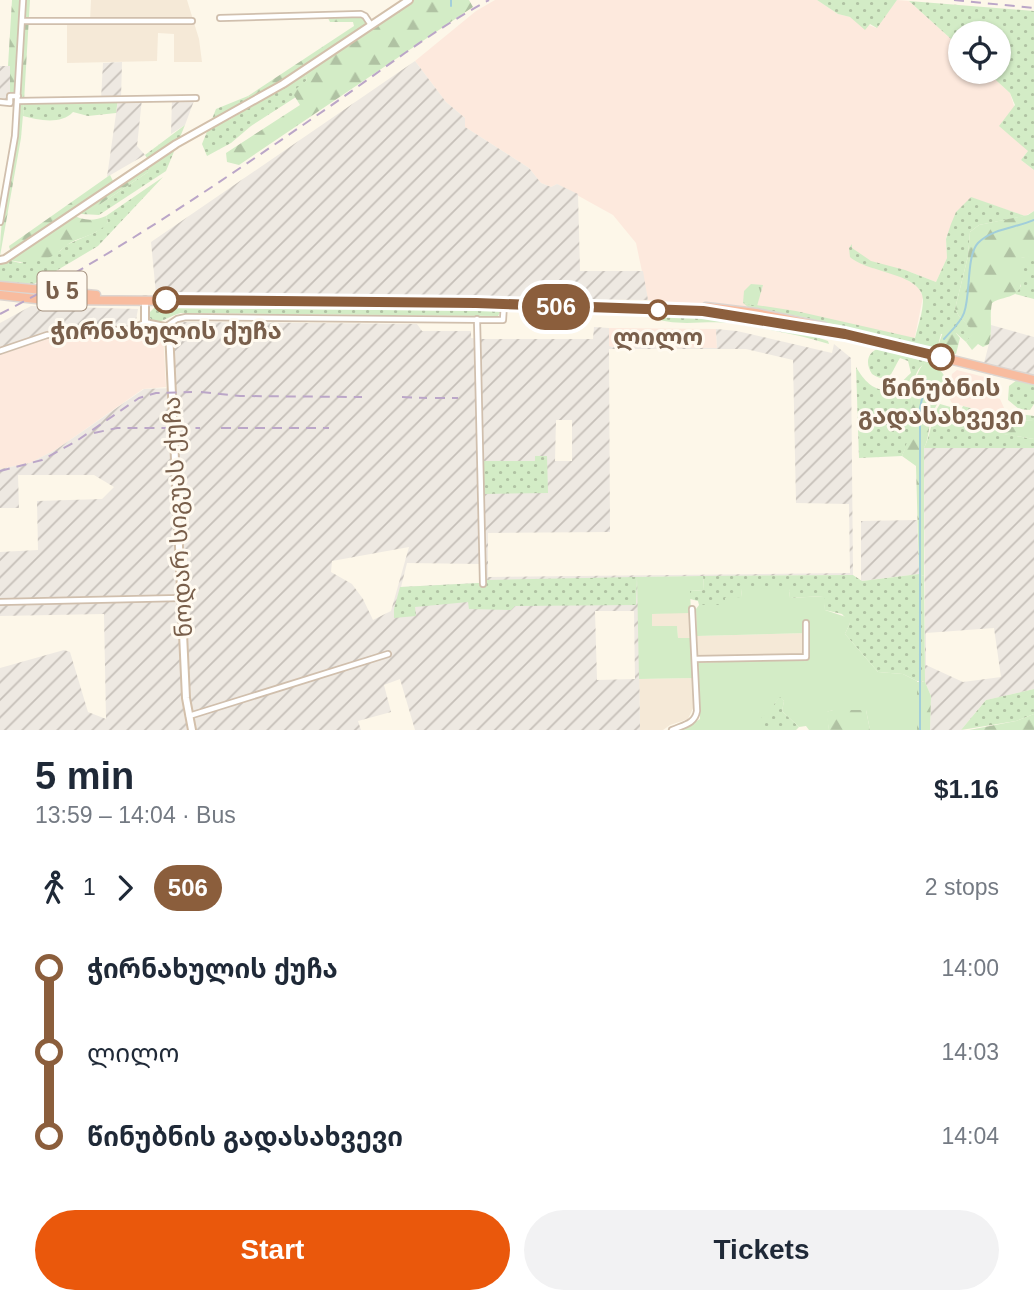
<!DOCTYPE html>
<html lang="en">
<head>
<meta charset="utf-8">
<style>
	:root { --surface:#fff; --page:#f2f2f3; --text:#1f2937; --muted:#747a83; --accent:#ea580c }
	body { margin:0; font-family:Helvetica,"Noto Sans Georgian",sans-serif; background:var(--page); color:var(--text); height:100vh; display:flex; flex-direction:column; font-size:26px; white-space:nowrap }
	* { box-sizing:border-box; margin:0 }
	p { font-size:23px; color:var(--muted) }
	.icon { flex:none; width:38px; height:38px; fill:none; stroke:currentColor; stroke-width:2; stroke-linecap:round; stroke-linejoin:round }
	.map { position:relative; height:730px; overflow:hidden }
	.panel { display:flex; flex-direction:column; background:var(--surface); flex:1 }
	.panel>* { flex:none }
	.badge { padding:0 14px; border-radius:23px; font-size:24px; line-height:46px }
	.controls { position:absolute; left:948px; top:21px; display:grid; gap:14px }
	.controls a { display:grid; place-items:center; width:63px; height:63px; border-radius:50%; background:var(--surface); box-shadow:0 2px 5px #0004; font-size:35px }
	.map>.badge { position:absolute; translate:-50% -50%; box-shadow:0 0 0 4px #fff }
	.legs { display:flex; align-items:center; gap:10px; height:77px; padding:0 35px; font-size:23px }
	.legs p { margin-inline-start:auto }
	.summary { display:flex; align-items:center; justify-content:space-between; height:119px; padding:0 35px }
	h1 { font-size:38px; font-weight:700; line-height:52px }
	.action { display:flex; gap:14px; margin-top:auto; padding:14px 35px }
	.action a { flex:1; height:80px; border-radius:42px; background:var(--accent); color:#fff; font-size:28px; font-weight:700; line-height:80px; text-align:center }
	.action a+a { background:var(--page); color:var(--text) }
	ul { padding:0 35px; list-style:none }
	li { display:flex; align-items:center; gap:24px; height:84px; font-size:26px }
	li i { display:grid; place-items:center; width:10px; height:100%; margin:0 9px; background:currentColor }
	li i::after { content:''; width:18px; height:18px; margin:-9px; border:5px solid; border-radius:50%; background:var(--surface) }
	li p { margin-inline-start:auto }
	li:first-child i { background:linear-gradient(#0000 50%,currentColor 0) }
	li:last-child i { background:linear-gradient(currentColor 50%,#0000 0) }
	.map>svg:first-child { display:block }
	.residential { fill:#f5e9d7 }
	.commercial { fill:#fde9dd }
	.industrial { fill:url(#industrial-furrows); fill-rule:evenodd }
	.grass { fill:url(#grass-dots) }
	.forest { fill:url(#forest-firs) }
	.park { fill:url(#park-tufts) }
	.garden { fill:#d3ecc6; fill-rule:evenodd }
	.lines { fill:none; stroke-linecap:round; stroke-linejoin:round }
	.stream { stroke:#a2ceda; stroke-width:2 }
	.street-casing { stroke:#d0bfad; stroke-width:8 }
	.secondary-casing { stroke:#d3c0ab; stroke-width:10 }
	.highway-casing { stroke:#dcd5d0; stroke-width:11 }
	.street { stroke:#fff; stroke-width:4.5 }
	.secondary { stroke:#fff; stroke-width:6 }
	.highway { stroke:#f8bc9f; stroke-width:8 }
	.rail { stroke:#bba6c8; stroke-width:2; stroke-dasharray:10 7; stroke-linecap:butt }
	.line-1-casing { stroke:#fff; stroke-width:16 }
	.line-1 { stroke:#8b5e3c; stroke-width:10 }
	.stop-1-dot { fill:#fff; stroke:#8b5e3c; stroke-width:3.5 }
	.labels { text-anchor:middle; stroke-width:6; stroke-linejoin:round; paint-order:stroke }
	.shield { fill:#fffaf0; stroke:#a18e7c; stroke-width:2 }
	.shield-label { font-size:23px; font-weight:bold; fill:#795f4b }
	.stop-label { font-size:24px; font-weight:bold; fill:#795f4b; stroke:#fffaf0 }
	.street-label { font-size:24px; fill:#795f4b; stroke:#fffaf0 }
</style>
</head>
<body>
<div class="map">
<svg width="1034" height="730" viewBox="0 0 1034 730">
	<defs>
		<pattern id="industrial-furrows" width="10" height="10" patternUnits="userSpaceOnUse" patternTransform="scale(1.75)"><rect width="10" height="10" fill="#eee9e2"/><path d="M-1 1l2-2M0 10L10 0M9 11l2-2" fill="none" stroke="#c6c0b9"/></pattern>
		<pattern id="grass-dots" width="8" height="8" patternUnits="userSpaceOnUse" patternTransform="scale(1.75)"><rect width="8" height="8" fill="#d3ecc6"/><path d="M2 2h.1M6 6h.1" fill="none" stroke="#b0c2a3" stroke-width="1.8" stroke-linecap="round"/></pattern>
		<pattern id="forest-firs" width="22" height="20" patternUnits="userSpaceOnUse" patternTransform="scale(1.75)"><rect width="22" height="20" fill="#d3ecc6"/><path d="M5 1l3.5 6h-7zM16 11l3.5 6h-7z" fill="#b0c2a3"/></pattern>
		<pattern id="park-tufts" width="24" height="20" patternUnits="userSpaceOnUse" patternTransform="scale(1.75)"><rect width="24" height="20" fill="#d3ecc6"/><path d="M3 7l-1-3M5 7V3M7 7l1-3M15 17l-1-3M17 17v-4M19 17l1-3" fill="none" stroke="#b0c2a3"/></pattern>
	</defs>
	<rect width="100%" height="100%" fill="#fdf7e9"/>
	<!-- residential -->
	<path class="residential" d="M 91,0 L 187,0 L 199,39 L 202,62 L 174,62 L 174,34 L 158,33 L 157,61 L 67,63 L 67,21 L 90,21 Z
		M 689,612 L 690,638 L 678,638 L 677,626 L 652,626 L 652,614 Z
		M 808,633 L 807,658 L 698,663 L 697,636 Z
		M 694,678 L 694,706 L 688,719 L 670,725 L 663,730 L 640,730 L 639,679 Z"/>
	<!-- commercial -->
	<path class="commercial" d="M 495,0 L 817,0 L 838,14 L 850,17 L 876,28 L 897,0 L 909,1 L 961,48 L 961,72 L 987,72 L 1010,93 L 1028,151 L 1021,160 L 1034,170 L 1034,211 L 1025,216 L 972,198 L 957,212 L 946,238 L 947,258 L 936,282 L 910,272 L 907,280 L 918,287 L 923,297 L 913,346 L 783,315 L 720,305 L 648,300 L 636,243 L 613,215 L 557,184 L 551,187 L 541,183 L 529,168 L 465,127 L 465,118 L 446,102 L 415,61 L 476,11 Z
		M 609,328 L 716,329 L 717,348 L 609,347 Z
		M 163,330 L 166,387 L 143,389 L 57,449 L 30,463 L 0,469 L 0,355 L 48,339 Z
		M 957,370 L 992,379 L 987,395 L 1000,399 L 1004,408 L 1012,413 L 1005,417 L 952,403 L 949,398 L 952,374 Z"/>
	<!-- industrial -->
	<path class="industrial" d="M 415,61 L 446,102 L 465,118 L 465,127 L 529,168 L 541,183 L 551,187 L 557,184 L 578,194 L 580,271 L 643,271 L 648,300 L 156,294 L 151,242 Z
		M 122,62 L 121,99 L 142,99 L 137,146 L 145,155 L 107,177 L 118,100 L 101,100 L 103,63 Z
		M 0,66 L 10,66 L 10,103 L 0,102 Z
		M 195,98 L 185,125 L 171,134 L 172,99 Z
		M 31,306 L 138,309 L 135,325 L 47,331 L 0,348 L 0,323 Z
		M 181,322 L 417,324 L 422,331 L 471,331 L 471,338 L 482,339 L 593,339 L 594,327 L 609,328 L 609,346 L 612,347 L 717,348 L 716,329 L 737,331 L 832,353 L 834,344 L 851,358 L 853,575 L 638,577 L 640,730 L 415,730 L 400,679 L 384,685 L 391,712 L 358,721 L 361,730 L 0,730 L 0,668 L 64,650 L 70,652 L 88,712 L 106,719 L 104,614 L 0,616 L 0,552 L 38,550 L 37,501 L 102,499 L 114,487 L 94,475 L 18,475 L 19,508 L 0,508 L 0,469 L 30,463 L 57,449 L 144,389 L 176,388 L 173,330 ZM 609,349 L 746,349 L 793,360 L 796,503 L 849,504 L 850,573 L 488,577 L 488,533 L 610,532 ZM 556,420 L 572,420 L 572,461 L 555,461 ZM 409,547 L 391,611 L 373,620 L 363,599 L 352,584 L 331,572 L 332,561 ZM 407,563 L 481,564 L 481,578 L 479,583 L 401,587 ZM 595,611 L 634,611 L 635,679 L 597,680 Z
		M 991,325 L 1034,337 L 1034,376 L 984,363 L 991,336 Z
		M 924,448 L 1034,448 L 1034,689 L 986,700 L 961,730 L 930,730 L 931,696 L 925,682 ZM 994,628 L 1001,677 L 963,682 L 926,665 L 926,633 Z
		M 917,520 L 919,574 L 861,581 L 861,521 Z"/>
	<!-- grass -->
	<path class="grass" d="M 817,0 L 897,0 L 877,28 L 870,24 L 865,30 L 850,17 L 838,14 Z
		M 909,1 L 1034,11 L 1034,170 L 1021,160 L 1028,151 L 999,126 L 1015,105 L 1010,93 L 987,72 L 999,72 L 999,33 L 961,33 L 961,48 Z
		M 305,73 L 307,80 L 301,86 L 296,97 L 251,126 L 231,143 L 207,156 L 202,144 L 216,109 L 248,96 L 250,100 L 224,114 L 229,120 Z
		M 118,99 L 116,113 L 88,116 L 73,112 C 61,125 38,120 23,116 L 24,101 Z
		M 185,125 L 166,171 L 99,215 L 99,205 L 148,172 L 149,161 L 145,155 Z
		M 163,177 L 98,246 L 34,284 L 0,282 L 0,264 L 8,260 L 20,263 L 60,251 L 66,245 L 96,232 L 108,222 L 106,216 Z
		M 971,197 L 1025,216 L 979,225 L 970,232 L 968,256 L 955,309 L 959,316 L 975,332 L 966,342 L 956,333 L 941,334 L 937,349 L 913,346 L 913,343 L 803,317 L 748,307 L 743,303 L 796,311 L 915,338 C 918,326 923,312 923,300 C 923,273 867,273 850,257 L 849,248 L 852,244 L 852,248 L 871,261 L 905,270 L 936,282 L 947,258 L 946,239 L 951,224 L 956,212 Z
		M 1029,256 L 1034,256 L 1034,299 L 1015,294 L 1021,286 L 1021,258 Z
		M 154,308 L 501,311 L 498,316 L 181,313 C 171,315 164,322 154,322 L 150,318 L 150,312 Z
		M 650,316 C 708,317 773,320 828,341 L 829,344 C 799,335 763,328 730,323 C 704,320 673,328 650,316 Z
		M 877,349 L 928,362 C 906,370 914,411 911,429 C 910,438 906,447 902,456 L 859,458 L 856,367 C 863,379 875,395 893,388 C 899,386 906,377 911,373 L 908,361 L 900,358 C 892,370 891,386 872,374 C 866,365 866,354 877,349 Z
		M 1017,380 L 1034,385 L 1034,404 L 1030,410 L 1019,409 L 1008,400 L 1009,386 Z
		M 940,404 L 961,410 L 963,406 L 1005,417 L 1012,413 L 1034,416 L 1034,421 L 1014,420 L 1004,434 L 1034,439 L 1034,448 L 924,448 C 932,433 930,418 940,404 Z
		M 535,456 L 547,456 L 548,493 L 483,494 L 483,461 L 535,461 Z
		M 919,574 L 924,576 L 925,682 L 917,681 L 903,674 L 878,672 L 845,634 L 850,623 L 842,614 L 825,610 L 823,596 L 790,598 L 789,589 L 741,589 L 742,597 L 726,606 L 699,605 L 698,601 L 690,599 L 690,591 L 704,590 L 703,576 L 853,575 L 862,581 Z
		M 637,577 L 636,605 L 515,606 L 511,610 L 469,609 L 468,602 L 415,607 L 416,616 L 394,618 L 394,609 L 400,587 L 479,583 L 481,578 L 488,580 Z
		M 1034,689 L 1034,714 L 1016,721 L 961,730 L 986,700 Z
		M 780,696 L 784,701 L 782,711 L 799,727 L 796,730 L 761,730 L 761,715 L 774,704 Z"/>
	<!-- forest -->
	<path class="forest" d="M 12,0 L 30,0 L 24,101 L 18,101 L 18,96 L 10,96 L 10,66 L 8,66 Z
		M 414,0 L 469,0 L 473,7 L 239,165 L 227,162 L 226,153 L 300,105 L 292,92 L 307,80 L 305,73 Z
		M 355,16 L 362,16 L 367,24 L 250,100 L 248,96 L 354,26 L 353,22 L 330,22 L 328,18 Z
		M 20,103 L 24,103 L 21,138 L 0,256 C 0,204 16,154 20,103 Z
		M 149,163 L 148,172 L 99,205 L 99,215 L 82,214 L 79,211 Z
		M 110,175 L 114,183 L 11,252 L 9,246 Z
		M 1034,211 L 1034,256 L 1021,258 C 1021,268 1025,287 1015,294 C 1008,298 999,298 992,303 C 989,317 993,330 989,344 L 983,347 L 978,344 L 972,350 L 966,342 L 974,332 L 959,316 L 955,309 L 968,256 L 970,232 L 979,225 L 1028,215 Z
		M 73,215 C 83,221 95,221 106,216 L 108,222 C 98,235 83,236 70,243 C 66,245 64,248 61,250 C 46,263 26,264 8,260 Z
		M 951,327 L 960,338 L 956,354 L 937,349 L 944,329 Z
		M 928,362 C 959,378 942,393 932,414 C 928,425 930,437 924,448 L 924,576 L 919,574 L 916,466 L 902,456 C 917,424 904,392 923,364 Z
		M 1014,420 L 1034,421 L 1034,439 L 1003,434 L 1008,421 Z
		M 917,682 L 925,682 L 931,696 L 930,730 L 917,730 Z
		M 856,709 L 866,710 L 870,730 L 829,730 L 826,712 L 833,710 Z
		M 1034,714 L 1034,730 L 969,730 L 1016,721 Z"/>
	<!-- park -->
	<path class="park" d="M 751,284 L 763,285 L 757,306 L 743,303 L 744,291 Z"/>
	<!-- garden -->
	<path class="garden" d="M 703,576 L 704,590 L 690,591 L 694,678 L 639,679 L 637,577 ZM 689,613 L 690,638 L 678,638 L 677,626 L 652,626 L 652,614 Z
		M 789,588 L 790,598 L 824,596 L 825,610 L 849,618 L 850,623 L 845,634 L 878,672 L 903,674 L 917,681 L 917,730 L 870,730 L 866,710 L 833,710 L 827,712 L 829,730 L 809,730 L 806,726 L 799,727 L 782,711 L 784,701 L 780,697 L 774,704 L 772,718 L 761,715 L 761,730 L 682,730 L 700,719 L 698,663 L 807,658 L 808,633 L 697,636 L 696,609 L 699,605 L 725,605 L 725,598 L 742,597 L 741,589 Z"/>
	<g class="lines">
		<!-- stream -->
		<path class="stream" d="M 451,0 L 451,6
			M 944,339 C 951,331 961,322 964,313 C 971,294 966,256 978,243 C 993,228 1016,228 1034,220
			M 920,730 L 920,408 L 926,380"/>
		<!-- street casing -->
		<g class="street-casing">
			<path id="street" d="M 220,18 L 361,14 L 365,16 L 371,25
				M 22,21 L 192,21
				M 18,101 L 196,98
				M 0,102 L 10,103 L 10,96 L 18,96
				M 0,222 L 15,136 L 23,0
				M 477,319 L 483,584
				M 165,327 L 177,319 L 186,317 L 503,320 L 504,304
				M 0,351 L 47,335 L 129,329 L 145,323
				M 0,602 L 181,598
				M 695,659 L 806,657 L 806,623
				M 189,716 L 388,654
				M 672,730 C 683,725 695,724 697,711 L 692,609"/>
		</g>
		<!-- secondary casing -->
		<g class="secondary-casing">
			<path id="secondary" d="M 0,260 L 5,259 L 176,144 L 283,84 L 409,0
				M 145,300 L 145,323 L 165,327 L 169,330 L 186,698 L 192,730"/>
		</g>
		<!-- highway casing -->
		<g class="highway-casing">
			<path id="highway" d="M 0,286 L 96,295
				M 0,295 L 45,300 L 476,303 L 703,311 L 845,334
				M 706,307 L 756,313 L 824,327
				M 843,333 L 1034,380"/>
		</g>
		<!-- street -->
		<use href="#street" class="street"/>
		<!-- secondary -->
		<use href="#secondary" class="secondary"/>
		<!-- highway -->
		<use href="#highway" class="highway"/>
		<!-- rail -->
		<path class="rail" d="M 954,0 L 1034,8
			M 0,314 C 116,254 222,181 329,107 C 381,71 433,30 489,0
			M 201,392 L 240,396 L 362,397
			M 402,397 L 427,398
			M 435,398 L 458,398
			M 221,428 L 329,428
			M 94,433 L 117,428 L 200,428
			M 0,471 L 42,460 L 75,442 L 139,398 L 156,393 L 192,392"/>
	</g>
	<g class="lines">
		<!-- line-1 casing -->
		<g class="line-1-casing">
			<path id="line-1" d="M 166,300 L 476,303 L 703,311 L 845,334 L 941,357"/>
		</g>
		<!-- line-1 -->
		<use href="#line-1" class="line-1"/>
	</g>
	<!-- markers -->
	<g class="stop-1-dot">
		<circle cx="166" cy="300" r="12"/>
		<circle cx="658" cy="310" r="9"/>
		<circle cx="941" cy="357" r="12"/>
	</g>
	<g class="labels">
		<!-- shield labels -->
		<rect class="shield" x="37.5" y="271.5" width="49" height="39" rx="5"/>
		<g class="shield-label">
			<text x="62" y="299">ს 5</text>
		</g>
		<!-- stop labels -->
		<g class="stop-label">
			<text x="166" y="339">ჭირნახულის ქუჩა</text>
			<text x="658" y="345">ლილო</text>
			<text x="941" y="396">წინუბნის<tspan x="941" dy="28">გადასახვევი</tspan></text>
		</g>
		<!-- street labels -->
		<g class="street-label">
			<text transform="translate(178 517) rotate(-93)" y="8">ნოდარ სიგუას ქუჩა</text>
		</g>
	</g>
</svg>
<div class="controls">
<a><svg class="icon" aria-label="locate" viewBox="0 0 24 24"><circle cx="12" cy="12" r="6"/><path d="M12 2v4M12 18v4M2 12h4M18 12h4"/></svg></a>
</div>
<b class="badge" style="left:556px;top:307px;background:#8b5e3c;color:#fff">506</b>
</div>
<section class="panel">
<div class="summary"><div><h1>5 min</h1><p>13:59 – 14:04 · Bus</p></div><b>$1.16</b></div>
<div class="legs"><svg class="icon" aria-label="walk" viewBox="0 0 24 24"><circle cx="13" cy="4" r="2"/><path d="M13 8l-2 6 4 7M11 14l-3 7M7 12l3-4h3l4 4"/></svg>1<svg class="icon" aria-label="forward" viewBox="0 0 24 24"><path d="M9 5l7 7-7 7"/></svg><b class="badge" style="background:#8b5e3c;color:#fff">506</b><p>2 stops</p></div>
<ul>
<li><i style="color:#8b5e3c"></i><b>ჭირნახულის ქუჩა</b><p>14:00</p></li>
<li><i style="color:#8b5e3c"></i><span>ლილო</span><p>14:03</p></li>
<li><i style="color:#8b5e3c"></i><b>წინუბნის გადასახვევი</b><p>14:04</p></li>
</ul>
<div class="action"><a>Start</a><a>Tickets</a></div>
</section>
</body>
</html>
